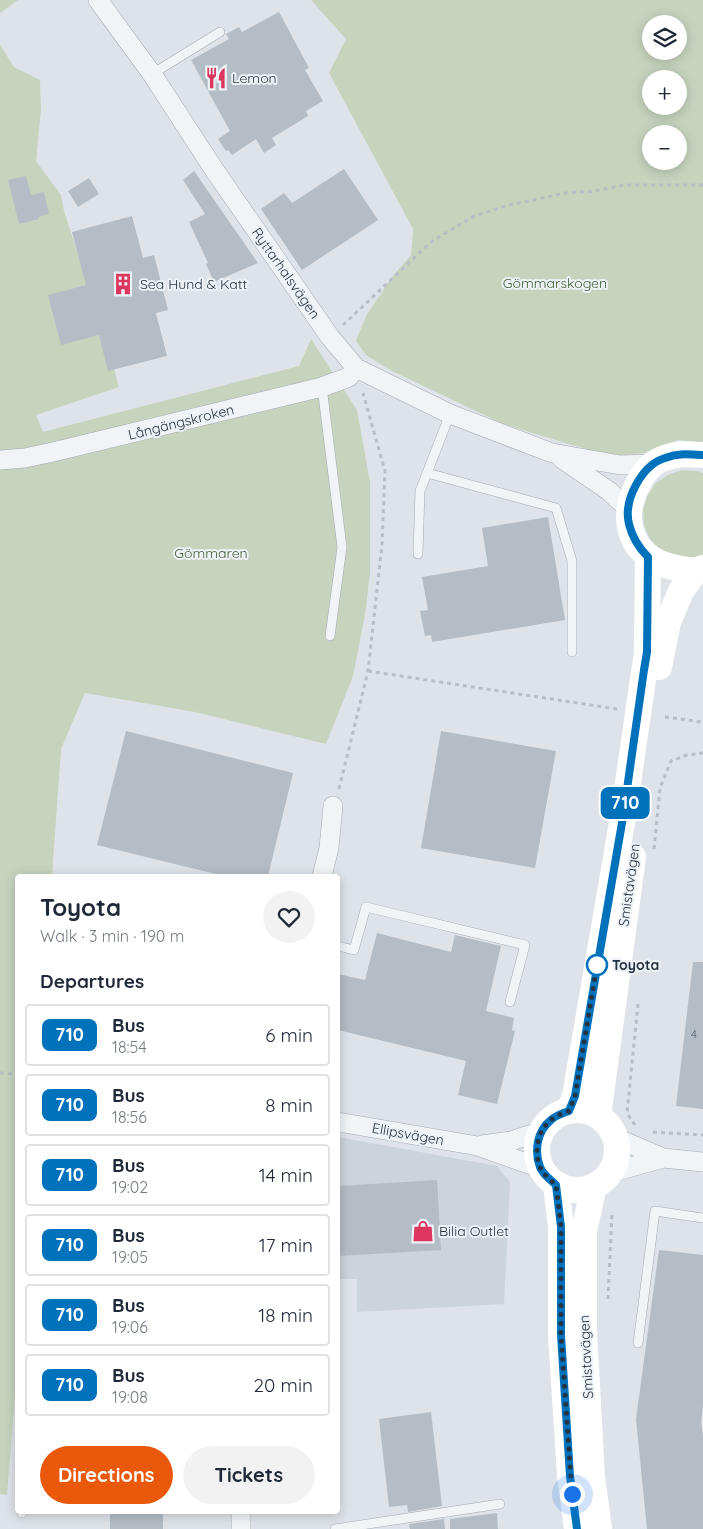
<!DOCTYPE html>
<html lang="en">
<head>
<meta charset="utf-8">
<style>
	:root { --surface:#fff; --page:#f2f2f3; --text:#1f2937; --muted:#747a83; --line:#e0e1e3; --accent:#ea580c }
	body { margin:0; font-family:Quicksand,sans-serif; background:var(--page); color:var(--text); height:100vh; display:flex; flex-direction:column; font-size:19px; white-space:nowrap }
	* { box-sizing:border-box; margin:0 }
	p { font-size:16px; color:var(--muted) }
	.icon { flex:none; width:28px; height:28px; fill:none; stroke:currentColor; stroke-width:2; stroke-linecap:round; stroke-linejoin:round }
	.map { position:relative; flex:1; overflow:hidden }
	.details { position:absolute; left:15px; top:874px; width:325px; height:640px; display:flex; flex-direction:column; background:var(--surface); border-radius:5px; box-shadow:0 2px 12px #0003 }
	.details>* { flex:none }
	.badge { padding:0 10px; border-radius:8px; font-size:18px; line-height:32px }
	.fabs { position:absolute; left:642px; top:15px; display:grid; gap:10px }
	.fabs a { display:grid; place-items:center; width:45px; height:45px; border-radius:50%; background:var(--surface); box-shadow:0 2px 12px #0003; font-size:25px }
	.you { position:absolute; width:25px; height:25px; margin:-12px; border:4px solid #fff; border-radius:50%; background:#1a73e8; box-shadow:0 0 0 8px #1a73e833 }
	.map>.badge { position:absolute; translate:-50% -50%; box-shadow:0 0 0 2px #fff }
	h2 { padding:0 25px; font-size:19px; line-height:45px }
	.round { display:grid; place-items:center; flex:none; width:52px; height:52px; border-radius:26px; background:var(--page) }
	.head { display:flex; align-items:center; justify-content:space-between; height:85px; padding:0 25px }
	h1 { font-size:24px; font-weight:800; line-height:38px }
	.button { display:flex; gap:10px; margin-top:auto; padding:10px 25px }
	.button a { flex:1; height:58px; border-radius:30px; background:var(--accent); color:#fff; font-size:20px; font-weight:800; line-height:58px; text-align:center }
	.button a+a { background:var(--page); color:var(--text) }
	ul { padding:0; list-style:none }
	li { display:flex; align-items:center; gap:15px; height:62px; margin:0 10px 8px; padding:0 15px; border:2px solid var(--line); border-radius:5px }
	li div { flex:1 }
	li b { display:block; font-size:19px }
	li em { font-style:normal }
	li .badge { min-width:55px; font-weight:700; text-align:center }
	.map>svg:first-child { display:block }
	.built { fill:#cbd3db }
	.green { fill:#c6d4be; fill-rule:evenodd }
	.building { fill:#b4bdc6 }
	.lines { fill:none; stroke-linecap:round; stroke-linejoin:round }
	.lane-casing { stroke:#a3aab3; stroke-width:10 }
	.street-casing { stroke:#a3aab3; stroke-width:20 }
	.path { stroke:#b8bec4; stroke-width:3; stroke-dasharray:4 4; stroke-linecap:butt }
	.lane { stroke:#f1f4f7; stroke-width:9 }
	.street { stroke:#f1f4f7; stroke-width:19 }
	.secondary { stroke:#fff; stroke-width:26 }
	.line-casing { stroke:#fff; stroke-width:11 }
	.line { stroke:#0072bc; stroke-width:8 }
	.walk { stroke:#253241; stroke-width:5; stroke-dasharray:0 9 }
	.stop-dot { fill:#fff; stroke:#0072bc; stroke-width:2.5 }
	.labels { text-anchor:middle; stroke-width:4; stroke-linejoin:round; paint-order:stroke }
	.number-label { font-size:11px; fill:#495562 }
	.poi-label { font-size:14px; fill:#253241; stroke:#edf2f6; text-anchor:start }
	.street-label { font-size:14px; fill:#253241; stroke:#edf2f6 }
	.park-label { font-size:14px; fill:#3e5f31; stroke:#edf2f6 }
	.stop-label { font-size:14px; font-weight:bold; fill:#253241; stroke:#edf2f6; text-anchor:start }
</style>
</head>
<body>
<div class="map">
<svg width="703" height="1529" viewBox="0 0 703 1529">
	<rect width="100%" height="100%" fill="#dee3e9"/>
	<!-- built -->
	<path class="built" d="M 338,1137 L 497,1166 L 510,1182 L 504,1304 L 357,1312 L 357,1279 L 338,1279 Z"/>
	<!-- green -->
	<path class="green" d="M 0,0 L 18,0 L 0,13 Z
		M 311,0 L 703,0 L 703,443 L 678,440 L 644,453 L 611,456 L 579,447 L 503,424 L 390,370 L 366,355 L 356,341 L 366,316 L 392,277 L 411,255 L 413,229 L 329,73 L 346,39 ZM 651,24 L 679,24 L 679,51 L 651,51 ZM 651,79 L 679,79 L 679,106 L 651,106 ZM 651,134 L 679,134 L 679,161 L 651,161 Z
		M 0,45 L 14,67 L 40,80 L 41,109 L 36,161 L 61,195 L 64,211 L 108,347 L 119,387 L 36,415 L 43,432 L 299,366 L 311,339 L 357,410 L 370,482 L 370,573 L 365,615 L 353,676 L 326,744 L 195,712 L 85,693 L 61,749 L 52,876 L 18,876 L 18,1358 L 7,1495 L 0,1494 Z
		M 682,470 L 697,471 L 703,473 L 703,558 L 687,560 L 660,550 L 650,539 L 644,525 L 643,510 L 647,496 L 656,483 L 668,475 Z"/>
	<!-- building -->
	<path class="building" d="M 279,12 L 309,68 L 305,70 L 323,101 L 306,111 L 308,116 L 272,138 L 276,145 L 264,153 L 256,139 L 232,155 L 228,150 L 226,151 L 218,139 L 230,131 L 191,60 L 229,39 L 226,34 L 239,27 L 242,32 Z
		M 344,169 L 378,220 L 302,270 L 261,209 L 284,193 L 292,203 Z
		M 194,171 L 258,263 L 214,282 L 206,264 L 208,263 L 189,222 L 205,214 L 183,180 Z
		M 26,176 L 31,195 L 44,192 L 49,214 L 38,217 L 39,219 L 19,224 L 8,180 Z
		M 89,178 L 99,194 L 78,207 L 68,191 Z
		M 132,216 L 143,258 L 154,255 L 168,310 L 156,313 L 167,356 L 108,371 L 99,335 L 61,345 L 48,295 L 86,285 L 72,232 Z
		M 548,517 L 565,620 L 432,642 L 431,635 L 425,636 L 420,611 L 428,610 L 422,577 L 488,566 L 482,528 Z
		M 126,731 L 293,773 L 268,876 L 224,876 L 97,845 Z
		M 441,731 L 556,751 L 535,868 L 421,848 Z
		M 377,933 L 451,952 L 455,935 L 501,946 L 486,1011 L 514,1018 L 512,1030 L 515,1031 L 497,1104 L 458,1095 L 466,1061 L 338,1030 L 338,974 L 365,980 Z
		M 693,962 L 703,962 L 703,1109 L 676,1106 Z
		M 437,1180 L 441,1250 L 338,1256 L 338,1186 Z
		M 659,1250 L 703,1255 L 703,1406 L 701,1422 L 703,1436 L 703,1529 L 647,1529 L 636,1419 Z
		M 431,1412 L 442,1506 L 408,1512 L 407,1505 L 389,1507 L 379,1419 Z
		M 110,1511 L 163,1511 L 163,1529 L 110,1529 Z
		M 497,1513 L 498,1529 L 450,1529 L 450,1519 Z
		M 444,1519 L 445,1529 L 410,1529 L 409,1524 Z"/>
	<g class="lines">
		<!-- lane casing -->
		<g class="lane-casing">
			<path id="lane" d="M 152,74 L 220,32
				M 322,387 L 342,547 L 330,636
				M 427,473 L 556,508 L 572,561 L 572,652
				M 418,554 L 420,491 L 450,414
				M 338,946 L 354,950 L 366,907 L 525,945 L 510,1002
				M 638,1343 L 655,1211 L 703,1218
				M 22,1513 L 22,1511
				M 335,1529 L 500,1504"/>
		</g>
		<!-- street casing -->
		<g class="street-casing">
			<path id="street" d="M 98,0 L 152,74 L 215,171 L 330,337 L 356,368 L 450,414 L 552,453 L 620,465 L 653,464
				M 562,459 L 609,491 L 628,509
				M 0,460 L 25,458 L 53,452 L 322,387 L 349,377 L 356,368
				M 322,876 L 329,848 L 333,806
				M 338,1122 L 478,1146 L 540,1168
				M 614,1137 L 663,1158
				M 482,1145 L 511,1141 L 541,1131
				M 610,1173 L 663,1158 L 703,1162
				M 241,1529 L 241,1511"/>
		</g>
		<!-- path -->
		<path class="path" d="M 343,325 L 431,242 L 474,216 L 509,205 L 566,193 L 595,191 L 624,185 L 703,185
			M 368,671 L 617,709
			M 665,717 L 703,722
			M 339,789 L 368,671 L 382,545 L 385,471 L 363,393
			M 654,849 L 660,788 L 671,761 L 687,755 L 703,753
			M 0,1073 L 18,1074
			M 635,1125 L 627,1113 L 638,1004
			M 653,1132 L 703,1135
			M 608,1299 L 612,1213"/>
		<!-- lane -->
		<use href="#lane" class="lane"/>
		<!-- street -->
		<use href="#street" class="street"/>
		<!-- secondary -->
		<path class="secondary" d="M 703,455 C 689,454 678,453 665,458 C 653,461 643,473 638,484 C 618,522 632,560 677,568 C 687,570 694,572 703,568
			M 659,667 L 668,622 L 681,591 L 695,572
			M537 1150a40 40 0 1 1 80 0a40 40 0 1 1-80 0Z
			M 569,1111 L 575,1096 L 623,817 L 647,652 L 648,557
			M 598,1116 L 633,857
			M 556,1185 L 561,1227 L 561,1335 L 570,1476 L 577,1529
			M 594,1186 L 584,1231 L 584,1331 L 592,1477 L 599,1529"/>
	</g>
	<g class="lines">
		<!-- line casing -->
		<g class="line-casing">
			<path id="line" d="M 577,1529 L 570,1476 L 561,1335 L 561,1227 L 556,1185 C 551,1180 543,1175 540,1167 C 534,1151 537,1131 551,1120 C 555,1116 563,1113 569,1111 L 575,1096 L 623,817 L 644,670 L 647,652 L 648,557 C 639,548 632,537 629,524 C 623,500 642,465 665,458 C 678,453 689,454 703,455"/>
		</g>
		<!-- line -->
		<use href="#line" class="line"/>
		<!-- walk -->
		<path class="walk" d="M 572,1494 L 561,1335 L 561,1227 L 556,1185 C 551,1180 543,1175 540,1167 C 534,1151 537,1131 551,1120 C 555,1116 563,1113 569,1111 L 575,1096 L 597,965"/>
	</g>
	<!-- icons -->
	<defs>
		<g id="restaurant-bare" transform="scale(1.725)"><path d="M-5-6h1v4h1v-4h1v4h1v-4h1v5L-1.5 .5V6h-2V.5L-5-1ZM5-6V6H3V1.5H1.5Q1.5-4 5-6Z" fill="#dc355e" stroke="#edf2f6" stroke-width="2.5" paint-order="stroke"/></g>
		<g id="building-bare" transform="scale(1.725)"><path d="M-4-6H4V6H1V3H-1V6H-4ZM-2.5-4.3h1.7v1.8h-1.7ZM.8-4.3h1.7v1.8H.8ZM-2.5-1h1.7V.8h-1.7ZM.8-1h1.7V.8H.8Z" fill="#dc355e" stroke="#edf2f6" stroke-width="2.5" paint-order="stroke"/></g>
		<g id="shop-bare" transform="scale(1.725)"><path d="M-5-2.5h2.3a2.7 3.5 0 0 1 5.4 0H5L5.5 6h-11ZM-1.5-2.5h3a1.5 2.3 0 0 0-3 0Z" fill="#dc355e" stroke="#edf2f6" stroke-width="2.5" paint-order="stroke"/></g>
	</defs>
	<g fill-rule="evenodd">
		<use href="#restaurant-bare" x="216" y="78"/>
		<use href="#building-bare" x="123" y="284"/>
		<use href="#shop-bare" x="423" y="1231"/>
	</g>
	<!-- markers -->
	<circle class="stop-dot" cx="597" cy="965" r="10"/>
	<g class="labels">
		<!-- number labels -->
		<g class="number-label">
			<text x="694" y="1038">4</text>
		</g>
		<!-- poi labels -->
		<g class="poi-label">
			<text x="232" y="83">Lemon</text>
			<text x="140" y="289">Sea Hund &amp; Katt</text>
			<text x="439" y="1236">Bilia Outlet</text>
		</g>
		<!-- street labels -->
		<g class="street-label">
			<text transform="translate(286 273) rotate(55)" y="5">Ryttarhalsvägen</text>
			<text transform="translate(181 422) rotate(-14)" y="5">Långängskroken</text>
			<text transform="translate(629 885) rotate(-82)" y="5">Smistavägen</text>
			<text transform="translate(408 1134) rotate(10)" y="5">Ellipsvägen</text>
			<text transform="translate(586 1357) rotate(-93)" y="5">Smistavägen</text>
		</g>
		<!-- park labels -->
		<g class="park-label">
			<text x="555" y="288">Gömmarskogen</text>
			<text x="211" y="558">Gömmaren</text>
		</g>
		<!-- stop labels -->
		<g class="stop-label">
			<text x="612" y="970">Toyota</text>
		</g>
	</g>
</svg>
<div class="fabs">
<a><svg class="icon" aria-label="layers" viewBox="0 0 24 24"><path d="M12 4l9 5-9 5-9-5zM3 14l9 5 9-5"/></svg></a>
<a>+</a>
<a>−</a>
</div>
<div class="you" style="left:572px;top:1494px"></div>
<b class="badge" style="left:625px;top:803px;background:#0072bc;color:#fff">710</b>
<section class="details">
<div class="head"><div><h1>Toyota</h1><p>Walk · 3 min · 190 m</p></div><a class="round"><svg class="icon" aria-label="heart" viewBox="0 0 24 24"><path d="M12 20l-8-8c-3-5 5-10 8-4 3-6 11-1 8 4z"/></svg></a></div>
<h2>Departures</h2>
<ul>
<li><span class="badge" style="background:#0072bc;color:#fff">710</span><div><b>Bus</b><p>18:54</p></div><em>6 min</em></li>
<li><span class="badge" style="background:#0072bc;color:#fff">710</span><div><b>Bus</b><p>18:56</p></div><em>8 min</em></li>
<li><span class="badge" style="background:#0072bc;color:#fff">710</span><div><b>Bus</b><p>19:02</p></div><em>14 min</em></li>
<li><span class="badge" style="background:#0072bc;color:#fff">710</span><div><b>Bus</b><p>19:05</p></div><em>17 min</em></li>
<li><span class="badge" style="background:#0072bc;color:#fff">710</span><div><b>Bus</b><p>19:06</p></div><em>18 min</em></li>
<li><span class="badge" style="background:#0072bc;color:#fff">710</span><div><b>Bus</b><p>19:08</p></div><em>20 min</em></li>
</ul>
<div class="button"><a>Directions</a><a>Tickets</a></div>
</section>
</div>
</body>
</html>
